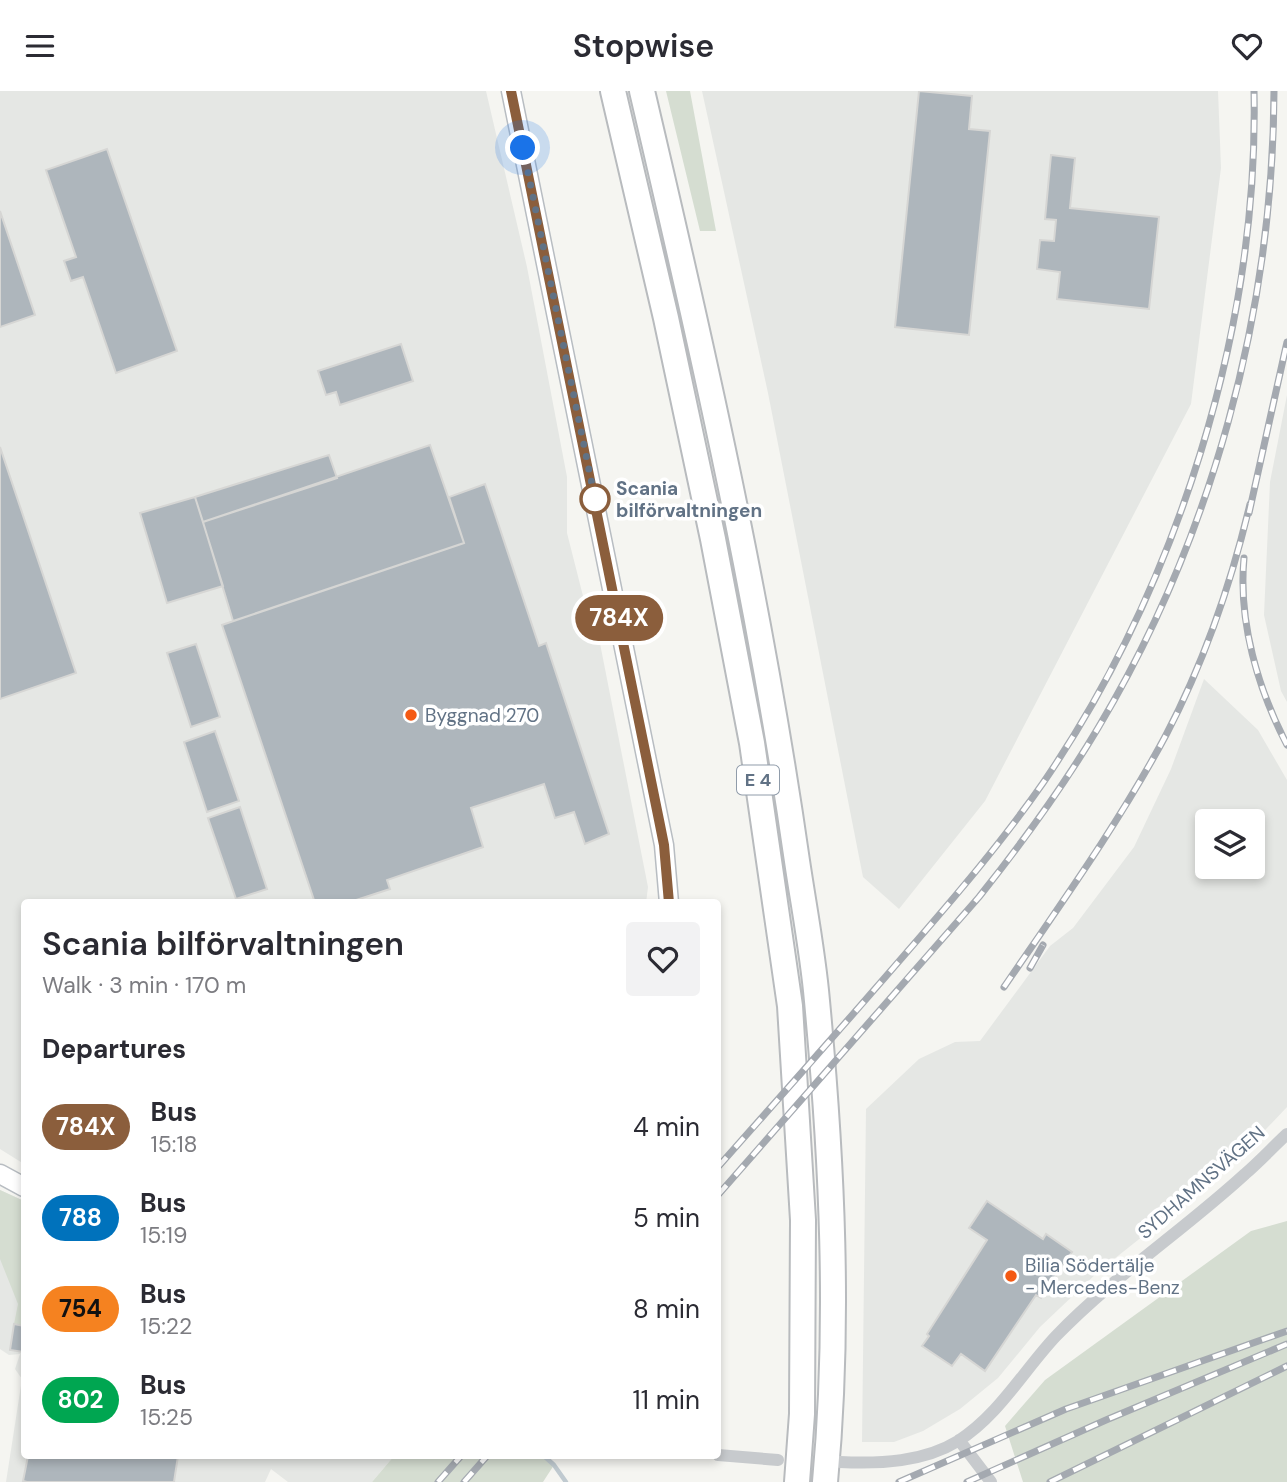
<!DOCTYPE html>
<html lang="en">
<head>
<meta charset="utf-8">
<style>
	:root { --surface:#fff; --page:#f2f2f3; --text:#2b2b33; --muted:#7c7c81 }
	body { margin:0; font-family:"DM Sans",sans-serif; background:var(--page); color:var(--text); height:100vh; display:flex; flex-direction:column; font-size:26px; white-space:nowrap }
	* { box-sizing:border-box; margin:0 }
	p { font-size:23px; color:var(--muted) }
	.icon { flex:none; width:38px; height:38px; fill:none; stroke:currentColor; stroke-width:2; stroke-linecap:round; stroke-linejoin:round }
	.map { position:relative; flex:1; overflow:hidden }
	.details { position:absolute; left:21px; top:808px; width:700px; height:560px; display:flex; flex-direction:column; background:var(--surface); border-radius:7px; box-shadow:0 4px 10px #0003 }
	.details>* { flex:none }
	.badge { padding:0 14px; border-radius:23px; font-size:24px; line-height:46px }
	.tools { position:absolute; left:1195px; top:718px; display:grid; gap:14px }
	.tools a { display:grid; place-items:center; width:70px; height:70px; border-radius:7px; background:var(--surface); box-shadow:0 4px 10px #0003; font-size:35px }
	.you { position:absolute; width:35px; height:35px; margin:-18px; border:5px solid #fff; border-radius:50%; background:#1a73e8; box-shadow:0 0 0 10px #1a73e833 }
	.map>.badge { position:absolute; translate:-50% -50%; box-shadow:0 0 0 4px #fff }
	h2 { padding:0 21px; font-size:26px; line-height:63px }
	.round { display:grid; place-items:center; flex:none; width:74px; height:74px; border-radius:7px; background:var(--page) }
	.head { display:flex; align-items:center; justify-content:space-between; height:119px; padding:0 21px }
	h1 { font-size:33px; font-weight:600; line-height:52px }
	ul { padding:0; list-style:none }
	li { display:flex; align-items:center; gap:21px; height:91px; padding:0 21px }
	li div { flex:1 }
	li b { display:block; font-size:26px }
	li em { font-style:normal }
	li .badge { min-width:77px; font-weight:700; text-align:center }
	header { display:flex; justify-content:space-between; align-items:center; height:91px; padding:0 21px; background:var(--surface); font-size:32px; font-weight:600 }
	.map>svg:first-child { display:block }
	.built { fill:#e5e7e4; fill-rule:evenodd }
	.green { fill:#d5ddd1 }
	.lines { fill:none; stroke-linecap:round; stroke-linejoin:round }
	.stream { stroke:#c0cad0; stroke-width:4.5 }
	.building { fill:#aeb6bc; stroke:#d6d6d4; stroke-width:2 }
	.secondary-casing { stroke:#b8bdc2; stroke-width:21 }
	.highway-casing { stroke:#b8bbbe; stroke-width:28 }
	.street { stroke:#c7cacd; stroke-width:12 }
	.secondary { stroke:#fff; stroke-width:18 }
	.highway { stroke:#fff; stroke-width:24 }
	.rail-casing { stroke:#a4a9b0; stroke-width:7 }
	.rail { stroke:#fff; stroke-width:4.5; stroke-dasharray:13; stroke-linecap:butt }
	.line-casing { stroke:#fff; stroke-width:16 }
	.line { stroke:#8b5e3c; stroke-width:10 }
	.walk { stroke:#617285; stroke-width:7; stroke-dasharray:0 12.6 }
	.stop-dot { fill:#fff; stroke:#8b5e3c; stroke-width:3.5 }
	.poi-dot { fill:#f45913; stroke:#fff; stroke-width:2.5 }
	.labels { text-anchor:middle; stroke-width:7; stroke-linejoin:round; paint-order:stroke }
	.shield { fill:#fff; stroke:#909caa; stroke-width:2 }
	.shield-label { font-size:18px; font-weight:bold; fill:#617285 }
	.stop-label { font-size:19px; font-weight:bold; fill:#617285; stroke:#fff; text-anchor:start }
	.poi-label { font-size:19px; fill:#617285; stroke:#fff; text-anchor:start }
	.street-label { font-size:19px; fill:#617285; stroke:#fff }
</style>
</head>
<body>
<header><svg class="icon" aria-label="menu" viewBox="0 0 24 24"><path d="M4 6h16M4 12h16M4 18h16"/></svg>Stopwise<svg class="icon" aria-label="heart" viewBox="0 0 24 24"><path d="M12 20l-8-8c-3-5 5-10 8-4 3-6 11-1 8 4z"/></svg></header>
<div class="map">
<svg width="1287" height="1391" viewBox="0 0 1287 1391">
	<rect width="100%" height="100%" fill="#f5f5f1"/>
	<!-- built -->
	<path class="built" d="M 0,0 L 486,0 L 527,176 L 567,386 L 567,442 L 583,505 L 594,522 L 648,796 L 646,812 L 24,812 L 24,1073 L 0,1058 Z
		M 702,0 L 1218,0 L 1221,77 L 1191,313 L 985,710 L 899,818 L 863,786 L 768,302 Z
		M 1287,304 L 1287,611 L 1281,600 L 1264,524 L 1270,391 Z
		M 1204,588 L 1258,639 L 1287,689 L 1287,1016 L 1231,1075 L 1099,1180 L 1040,1236 L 998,1287 L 960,1318 L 923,1340 L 894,1351 L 862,1351 L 866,1018 L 919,968 L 955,951 L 980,950 L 1050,855 L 1073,837 L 1134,756 L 1171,678 ZM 1208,730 L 1253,730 L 1253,775 L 1208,775 Z
		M 0,1099 L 24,1110 L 24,1365 L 394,1365 L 372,1391 L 288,1391 L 271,1378 L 265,1391 L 6,1391 L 22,1288 L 15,1278 L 20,1263 L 9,1264 L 0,1258 Z"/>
	<!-- green -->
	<path class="green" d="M 666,0 L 690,0 L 716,140 L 700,140 Z
		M 0,1099 L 24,1110 L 24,1235 L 14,1233 L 18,1213 L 0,1168 Z
		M 1287,1130 L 1287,1391 L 1023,1391 L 1005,1335 L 1045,1289 L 1251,1140 Z
		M 394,1365 L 544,1365 L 554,1374 L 543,1391 L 372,1391 Z"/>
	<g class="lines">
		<!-- stream -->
		<path class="stream" d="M 544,1365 L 554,1374 L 566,1391"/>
	</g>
	<!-- building -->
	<path class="building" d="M 919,0 L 972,5 L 969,38 L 990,40 L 969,244 L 895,236 Z
		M 107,58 L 177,260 L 116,282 L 83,186 L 71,190 L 64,170 L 76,166 L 46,79 Z
		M 1051,64 L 1075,67 L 1070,117 L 1159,126 L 1149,218 L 1057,208 L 1060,181 L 1037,178 L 1040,149 L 1054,150 L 1056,129 L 1045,128 Z
		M 0,120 L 35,224 L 0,236 Z
		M 401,253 L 413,290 L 340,314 L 336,301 L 326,304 L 318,280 Z
		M 430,354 L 464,452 L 233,530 L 203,431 Z
		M 0,356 L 76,582 L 0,608 Z
		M 329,364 L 337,387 L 203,431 L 195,406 Z
		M 485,393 L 539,555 L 546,552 L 609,743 L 585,753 L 574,721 L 555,727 L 544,693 L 471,717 L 483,756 L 387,789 L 390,798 L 347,812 L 315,812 L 222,534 L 464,452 L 449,406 Z
		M 195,406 L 223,495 L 167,512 L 140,422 Z
		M 196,553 L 220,626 L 191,636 L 167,562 Z
		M 215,640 L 239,710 L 207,721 L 184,651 Z
		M 240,716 L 267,798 L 236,808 L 208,727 Z
		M 987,1110 L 1043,1148 L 1046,1143 L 1072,1161 L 1041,1207 L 1036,1204 L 985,1280 L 961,1263 L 952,1275 L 922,1255 L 929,1245 L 927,1243 L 987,1149 L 969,1137 Z
		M 14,1233 L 24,1235 L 24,1261 L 10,1259 Z
		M 28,1365 L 178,1365 L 174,1391 L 27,1391 L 23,1390 Z"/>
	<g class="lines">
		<!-- secondary casing -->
		<g class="secondary-casing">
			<path id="secondary" d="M 511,0 L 664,754 L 669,812
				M 0,1083 L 24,1096"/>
		</g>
		<!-- highway casing -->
		<g class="highway-casing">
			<path id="highway" d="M 613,0 L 666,227 L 713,448 L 752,652 L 790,915 L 803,1129 L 802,1323 L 797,1391
				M 642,0 C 702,255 760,511 797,770 C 804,817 813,863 817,910 C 832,1069 840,1232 825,1391"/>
		</g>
		<!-- street -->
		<path class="street" d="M 959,1349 L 991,1391
			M 718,1364 L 778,1369
			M 840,1371 C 880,1373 924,1371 958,1350 C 999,1324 1024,1279 1056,1245 C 1114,1185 1184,1139 1245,1083 C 1260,1070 1273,1056 1287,1043"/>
		<!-- secondary -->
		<use href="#secondary" class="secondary"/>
		<!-- highway -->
		<use href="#highway" class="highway"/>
		<!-- rail casing -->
		<g class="rail-casing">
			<path id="rail" d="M 1249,422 L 1287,251
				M 1244,467 C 1238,531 1258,598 1287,654
				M 1030,877 L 1043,854
				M 1004,896 C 1060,814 1119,732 1166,644 C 1204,571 1231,493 1250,413
				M 718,1076 C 781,1005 844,934 907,861 C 954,807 1002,751 1043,692 C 1177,496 1259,237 1254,0
				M 718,1104 L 979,806 C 1022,752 1063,696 1098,637 C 1212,446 1273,222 1274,0
				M 438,1391 L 461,1365
				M 464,1391 L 487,1365
				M 899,1391 L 1066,1318 L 1287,1240
				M 967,1391 L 1106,1329 L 1287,1253
				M 1050,1391 L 1287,1275"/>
		</g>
		<!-- rail -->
		<use href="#rail" class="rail"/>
	</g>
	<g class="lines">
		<!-- line casing -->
		<g class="line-casing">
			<path id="line" d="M 511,0 L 659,729 L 664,754 L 669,812"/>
		</g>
		<!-- line -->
		<use href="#line" class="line"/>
		<!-- walk -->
		<path class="walk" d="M 523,57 L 595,408"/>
	</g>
	<!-- markers -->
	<circle class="stop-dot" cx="595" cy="408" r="14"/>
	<g class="poi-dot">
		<circle cx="411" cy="624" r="7"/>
		<circle cx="1011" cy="1185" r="7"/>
	</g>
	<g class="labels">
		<!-- shield labels -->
		<rect class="shield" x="737" y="674.5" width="42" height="29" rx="5"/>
		<g class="shield-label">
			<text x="758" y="695">E 4</text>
		</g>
		<!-- stop labels -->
		<g class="stop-label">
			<text x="616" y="404">Scania<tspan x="616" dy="22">bilförvaltningen</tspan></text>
		</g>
		<!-- poi labels -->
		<g class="poi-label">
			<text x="425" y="631">Byggnad 270</text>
			<text x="1025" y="1181">Bilia Södertälje<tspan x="1025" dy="22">- Mercedes-Benz</tspan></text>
		</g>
		<!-- street labels -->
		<g class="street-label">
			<text transform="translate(1201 1091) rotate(-41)" y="7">SYDHAMNSVÄGEN</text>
		</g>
	</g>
</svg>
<div class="tools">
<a><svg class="icon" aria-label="layers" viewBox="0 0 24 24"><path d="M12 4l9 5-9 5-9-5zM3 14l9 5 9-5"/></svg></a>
</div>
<div class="you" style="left:523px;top:57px"></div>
<b class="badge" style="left:619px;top:527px;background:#8b5e3c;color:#fff">784X</b>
<section class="details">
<div class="head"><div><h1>Scania bilförvaltningen</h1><p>Walk · 3 min · 170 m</p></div><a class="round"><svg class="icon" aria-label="heart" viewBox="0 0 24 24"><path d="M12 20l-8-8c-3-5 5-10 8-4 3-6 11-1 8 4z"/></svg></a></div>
<h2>Departures</h2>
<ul>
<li><span class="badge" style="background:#8b5e3c;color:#fff">784X</span><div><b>Bus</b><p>15:18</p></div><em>4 min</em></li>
<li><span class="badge" style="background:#0072bc;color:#fff">788</span><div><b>Bus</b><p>15:19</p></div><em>5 min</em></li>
<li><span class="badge" style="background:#f58220;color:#111">754</span><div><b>Bus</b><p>15:22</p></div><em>8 min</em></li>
<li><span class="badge" style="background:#00a651;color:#fff">802</span><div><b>Bus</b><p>15:25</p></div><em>11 min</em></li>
</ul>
</section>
</div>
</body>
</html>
